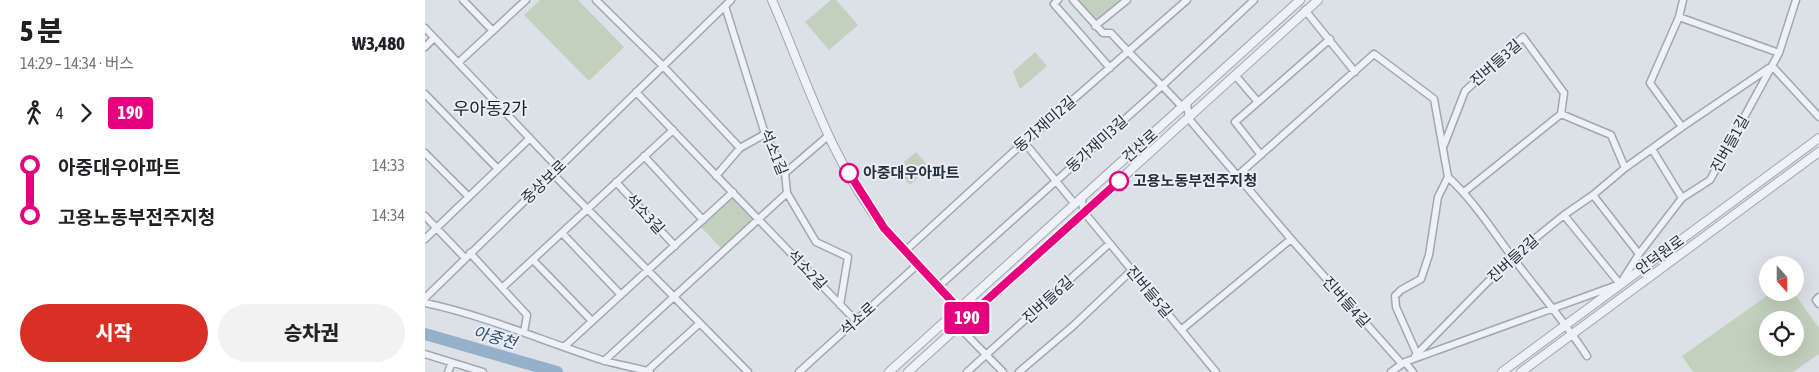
<!DOCTYPE html>
<html lang="ko">
<head>
<meta charset="utf-8">
<style>
	:root { --surface:#fff; --page:#f2f2f2; --text:#202124; --muted:#757577; --accent:#d93025 }
	body { margin:0; font-family:"Asap Condensed","Noto Sans KR",sans-serif; background:var(--page); color:var(--text); height:100vh; display:flex; flex-direction:column; font-size:19px; white-space:nowrap }
	* { box-sizing:border-box; margin:0 }
	p { font-size:16px; color:var(--muted) }
	.icon { flex:none; width:28px; height:28px; fill:none; stroke:currentColor; stroke-width:2; stroke-linecap:round; stroke-linejoin:round }
	.map { position:relative; flex:1; overflow:hidden }
	.side { display:flex; flex-direction:column; background:var(--surface); width:425px }
	.side>* { flex:none }
	.badge { padding:0 10px; border-radius:4px; font-size:18px; line-height:32px }
	.needle { width:32px; rotate:159deg }
	.fabs { position:absolute; left:1334px; top:256px; display:grid; gap:10px }
	.fabs a { display:grid; place-items:center; width:45px; height:45px; border-radius:50%; background:var(--surface); box-shadow:0 5px 20px #0002; font-size:25px }
	.map>.badge { position:absolute; translate:-50% -50%; box-shadow:0 0 0 2px #fff }
	.legs { display:flex; align-items:center; gap:8px; height:55px; padding:0 20px; font-size:16px }
	.legs p { margin-inline-start:auto }
	.head { display:flex; align-items:center; justify-content:space-between; height:85px; padding:0 20px }
	h1 { font-size:28px; font-weight:800; line-height:38px }
	.action { display:flex; gap:10px; margin-top:auto; padding:10px 20px }
	.action a { flex:1; height:58px; border-radius:30px; background:var(--accent); color:#fff; font-size:20px; font-weight:800; line-height:58px; text-align:center }
	.action a+a { background:var(--page); color:var(--text) }
	ul { padding:0 20px; list-style:none }
	li { display:flex; align-items:center; gap:18px; height:50px; font-size:19px }
	li i { display:grid; place-items:center; width:8px; height:100%; margin:0 6px; background:currentColor }
	li i::after { content:''; width:12px; height:12px; margin:-6px; border:4px solid; border-radius:50%; background:var(--surface) }
	li p { margin-inline-start:auto }
	li:first-child i { background:linear-gradient(#0000 50%,currentColor 0) }
	li:last-child i { background:linear-gradient(currentColor 50%,#0000 0) }
	main { display:flex; flex:1; min-height:0 }
	.map>svg:first-child { display:block }
	.green { fill:#c2d1bd; fill-rule:evenodd }
	.lines { fill:none; stroke-linecap:round; stroke-linejoin:round }
	.river { stroke:#95b0c9; stroke-width:12 }
	.minor-casing { stroke:#a1a7b1; stroke-width:9 }
	.tertiary-casing { stroke:#a1a7b1; stroke-width:10 }
	.minor { stroke:#eef1f5; stroke-width:6 }
	.tertiary { stroke:#eef1f5; stroke-width:8 }
	.line-1-casing { stroke:#fff; stroke-width:11 }
	.line-1 { stroke:#e6007e; stroke-width:8 }
	.stop-1-dot { fill:#fff; stroke:#e6007e; stroke-width:2.5 }
	.labels { text-anchor:middle; stroke-width:4; stroke-linejoin:round; paint-order:stroke }
	.street-label { font-size:15px; fill:#252f3d; stroke:#ebeff4 }
	.stop-label { font-size:15px; font-weight:bold; fill:#252f3d; stroke:#ebeff4; text-anchor:start }
	.water-label { font-size:16px; font-style:italic; fill:#2e4f72; stroke:#ebeff4 }
	.quarter-label { font-size:18px; fill:#18202e; stroke:#ebeff4 }
</style>
</head>
<body>
<main>
<section class="side">
<div class="head"><div><h1>5 분</h1><p>14:29 – 14:34 · 버스</p></div><b>₩3,480</b></div>
<div class="legs"><svg class="icon" aria-label="walk" viewBox="0 0 24 24"><circle cx="13" cy="4" r="2"/><path d="M13 8l-2 6 4 7M11 14l-3 7M7 12l3-4h3l4 4"/></svg>4<svg class="icon" aria-label="forward" viewBox="0 0 24 24"><path d="M9 5l7 7-7 7"/></svg><b class="badge" style="background:#e6007e;color:#fff">190</b></div>
<ul>
<li><i style="color:#e6007e"></i><b>아중대우아파트</b><p>14:33</p></li>
<li><i style="color:#e6007e"></i><b>고용노동부전주지청</b><p>14:34</p></li>
</ul>
<div class="action"><a>시작</a><a>승차권</a></div>
</section>
<div class="map">
<svg width="1394" height="372" viewBox="0 0 1394 372">
	<rect width="100%" height="100%" fill="#dce0e7"/>
	<!-- green -->
	<path class="green" d="M 115,0 L 153,0 L 199,47 L 164,81 L 99,15 Z
		M 406,0 L 411,0 L 433,25 L 404,50 L 380,22 Z
		M 651,0 L 698,0 L 670,23 Z
		M 610,52 L 622,66 L 595,89 L 588,72 Z
		M 491,152 L 504,167 L 485,185 L 471,169 Z
		M 308,195 L 331,220 L 297,249 L 275,226 Z
		M 1346,293 L 1369,293 L 1394,328 L 1394,354 L 1368,372 L 1268,372 L 1257,356 ZM 1342,320 L 1370,320 L 1370,348 L 1342,348 Z"/>
	<g class="lines">
		<!-- river -->
		<path class="river" d="M 0,334 L 132,372"/>
		<!-- minor casing -->
		<g class="minor-casing">
			<path id="minor" d="M 38,0 L 68,31
				M 171,0 L 238,66 L 315,148
				M 633,0 L 629,4 L 685,68
				M 648,0 L 678,33 L 686,33 C 709,59 735,82 758,108
				M 300,6 L 340,134 L 360,173 L 362,193 L 391,242 L 423,257 L 415,305
				M 880,10 L 930,72
				M 1254,17 L 1354,53
				M 670,26 L 702,0
				M 0,28 L 133,168
				M 0,47 L 9,38
				M 33,63 L 101,0
				M 810,75 L 833,102
				M 211,92 L 431,321
				M 0,94 L 73,169
				M 762,104 L 764,119 L 866,239 L 977,364
				M 1136,114 L 1186,135 L 1200,168
				M 1257,127 L 1225,83 L 1254,17 L 1258,0
				M 599,142 L 649,203
				M 1019,145 L 1040,91 L 1098,37 L 1139,93 L 1136,114 L 1039,192
				M 1227,149 L 1257,198
				M 0,153 L 44,197
				M 836,155 L 810,122 L 905,39
				M 219,156 L 278,220
				M 360,173 L 403,136
				M 128,174 L 323,372
				M 291,176 L 315,148 L 340,134
				M 812,176 L 949,54 L 1009,99 L 1023,177 L 1013,197 L 1004,255 L 996,279 L 976,290 L 970,296 L 971,307 L 992,354
				M 1023,177 C 1049,201 1067,230 1088,258 C 1113,291 1140,322 1162,356
				M 191,182 L 250,246
				M 1168,195 L 1214,254
				M 657,197 L 658,211 L 791,372
				M 1139,215 L 1195,284
				M 0,216 L 40,258
				M 137,233 L 196,295
				M 0,239 L 105,138
				M 480,251 L 587,153 L 762,0
				M 45,253 L 102,315 L 99,332
				M 108,260 L 167,321
				M 514,286 L 738,85 L 829,0
				M 77,288 L 248,130
				M 1394,297 L 1391,300 L 1394,304
				M 0,298 L 306,0
				M 0,303 C 61,316 118,341 177,360 C 193,365 209,367 225,372
				M 533,326 L 578,372
				M 756,330 L 866,239
				M 139,347 L 308,192
				M 0,354 L 58,372
				M 990,356 L 1087,257 L 1139,215 L 1168,195 L 1200,168 L 1257,127 L 1347,66 L 1394,117
				M 179,361 L 362,193
				M 980,362 L 988,372
				M 222,371 L 275,323
				M 23,372 L 27,363
				M 374,372 L 492,265
				M 542,372 L 684,244
				M 594,372 L 648,326 L 706,271
				M 966,372 L 980,362 L 1195,284 L 1214,254 L 1257,198 L 1285,180 L 1354,53 L 1371,0"/>
		</g>
		<!-- tertiary casing -->
		<g class="tertiary-casing">
			<path id="tertiary" d="M 347,0 C 381,78 405,160 459,228 C 483,256 510,281 534,309 L 533,314
				M 464,372 L 875,0
				M 483,372 L 893,0
				M 1077,372 L 1394,138
				M 1096,372 L 1394,152"/>
		</g>
		<!-- minor -->
		<use href="#minor" class="minor"/>
		<!-- tertiary -->
		<use href="#tertiary" class="tertiary"/>
	</g>
	<g class="lines">
		<!-- line-1 casing -->
		<g class="line-1-casing">
			<path id="line-1" d="M 424,173 L 459,228 L 534,309 L 533,326 L 694,181"/>
		</g>
		<!-- line-1 -->
		<use href="#line-1" class="line-1"/>
	</g>
	<!-- markers -->
	<g class="stop-1-dot">
		<circle cx="424" cy="173" r="9"/>
		<circle cx="694" cy="181" r="9"/>
	</g>
	<g class="labels">
		<!-- street labels -->
		<g class="street-label">
			<text transform="translate(1071 63) rotate(-41)" y="5">진버들3길</text>
			<text transform="translate(620 124) rotate(-41)" y="5">동가재미2길</text>
			<text transform="translate(672 144) rotate(-42)" y="5">동가재미3길</text>
			<text transform="translate(1305 144) rotate(-61)" y="5">진버들1길</text>
			<text transform="translate(715 146) rotate(-41)" y="5">건산로</text>
			<text transform="translate(349 152) rotate(68)" y="5">석소1길</text>
			<text transform="translate(119 182) rotate(-44)" y="5">중상보로</text>
			<text transform="translate(220 214) rotate(47)" y="5">석소3길</text>
			<text transform="translate(1235 255) rotate(-36)" y="5">안덕원로</text>
			<text transform="translate(1088 259) rotate(-42)" y="5">진버들2길</text>
			<text transform="translate(382 270) rotate(46)" y="5">석소2길</text>
			<text transform="translate(724 292) rotate(50)" y="5">진버들5길</text>
			<text transform="translate(623 300) rotate(-42)" y="5">진버들6길</text>
			<text transform="translate(921 302) rotate(48)" y="5">진버들4길</text>
			<text transform="translate(433 319) rotate(-42)" y="5">석소로</text>
		</g>
		<!-- stop labels -->
		<g class="stop-label">
			<text x="438" y="178">아중대우아파트</text>
			<text x="708" y="186">고용노동부전주지청</text>
		</g>
		<!-- water labels -->
		<g class="water-label">
			<text transform="translate(70 337) rotate(16)" y="6">아중천</text>
		</g>
		<!-- quarter labels -->
		<g class="quarter-label">
			<text x="65" y="115">우아동2가</text>
		</g>
	</g>
</svg>
<div class="fabs">
<a><svg class="needle" viewBox="-14 -14 28 28"><path d="M0-13l5 13h-10z" fill="#e53935"/><path d="M0 13l5-13h-10z" fill="#757577"/></svg></a>
<a><svg class="icon" aria-label="locate" viewBox="0 0 24 24"><circle cx="12" cy="12" r="6"/><path d="M12 2v4M12 18v4M2 12h4M18 12h4"/></svg></a>
</div>
<b class="badge" style="left:542px;top:318px;background:#e6007e;color:#fff">190</b>
</div>
</main>
</body>
</html>
